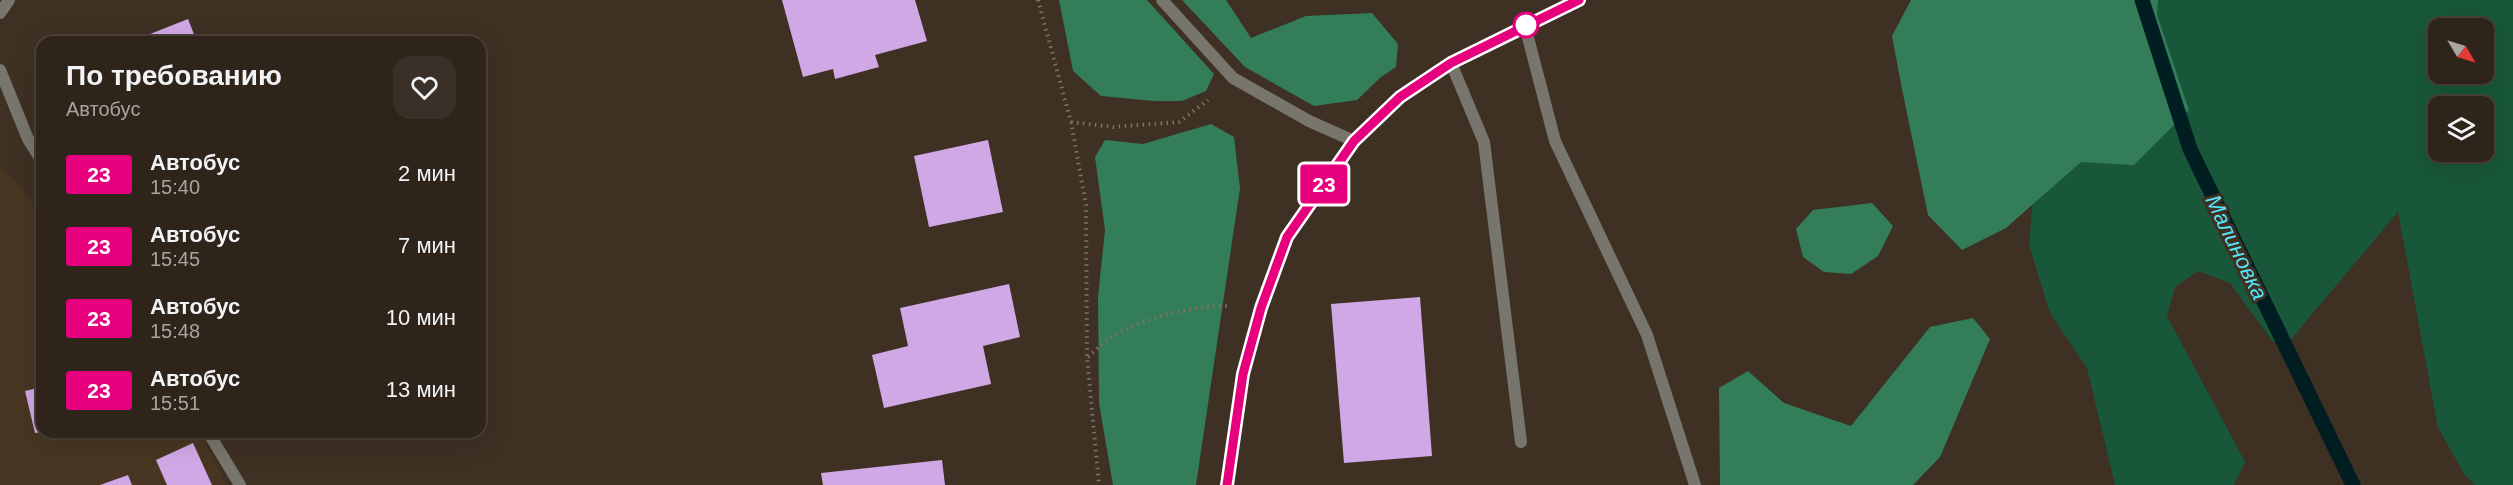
<!DOCTYPE html>
<html lang="ru">
<head>
<meta charset="utf-8">
<style>
	:root { --surface:#2e241a; --page:#3a3027; --text:#f1f3f6; --muted:#a7a4a2; --line:#494139 }
	body { margin:0; font-family:Arial,sans-serif; background:var(--page); color:var(--text); height:100vh; display:flex; flex-direction:column; font-size:22px; white-space:nowrap }
	* { box-sizing:border-box; margin:0 }
	p { font-size:20px; color:var(--muted) }
	.icon { flex:none; width:33px; height:33px; fill:none; stroke:currentColor; stroke-width:2; stroke-linecap:round; stroke-linejoin:round }
	.map { position:relative; flex:1; overflow:hidden }
	.drawer { position:absolute; left:36px; top:36px; width:450px; height:402px; display:flex; flex-direction:column; background:var(--surface); border-radius:18px; box-shadow:0 6px 24px #0002,0 0 0 2px var(--line) }
	.drawer>* { flex:none }
	.badge { padding:0 12px; border-radius:4px; font-size:21px; line-height:39px }
	.needle { width:39px; rotate:128deg }
	.tools { position:absolute; left:2428px; top:18px; display:grid; gap:12px }
	.tools a { display:grid; place-items:center; width:66px; height:66px; border-radius:12px; background:var(--surface); box-shadow:0 6px 24px #0002,0 0 0 2px var(--line); font-size:30px }
	.map>.badge { position:absolute; translate:-50% -50%; box-shadow:0 0 0 3px #fff }
	.round { display:grid; place-items:center; flex:none; width:63px; height:63px; border-radius:18px; background:var(--page) }
	.overview { display:flex; align-items:center; justify-content:space-between; height:102px; padding:0 30px }
	h1 { font-size:28px; font-weight:700; line-height:45px }
	ul { padding:0; list-style:none }
	li { display:flex; align-items:center; gap:18px; height:72px; padding:0 30px }
	li div { flex:1 }
	li b { display:block; font-size:22px }
	li em { font-style:normal }
	li .badge { min-width:66px; font-weight:700; text-align:center }
	.map>svg:first-child { display:block }
	.built { fill:#483623 }
	.green { fill:#185739; fill-rule:evenodd }
	.forest { fill:#337e59 }
	.lines { fill:none; stroke-linecap:round; stroke-linejoin:round }
	.stream { stroke:#001d21; stroke-width:15 }
	.building { fill:#d0a8e6 }
	.path { stroke:#7f7368; stroke-width:4; stroke-dasharray:1.5 4.5; stroke-linecap:butt }
	.service { stroke:#78756c; stroke-width:12 }
	.minor { stroke:#78756c; stroke-width:12 }
	.tertiary { stroke:#78756c; stroke-width:12 }
	.line-casing { stroke:#fff; stroke-width:14 }
	.line { stroke:#e6007e; stroke-width:9 }
	.stop-dot { fill:#fff; stroke:#e6007e; stroke-width:3 }
	.labels { text-anchor:middle; stroke-width:6; stroke-linejoin:round; paint-order:stroke }
	.water-label { font-size:22px; font-style:italic; fill:#54e7fb; stroke:#3e3023 }
</style>
</head>
<body>
<div class="map">
<svg width="2513" height="485" viewBox="0 0 2513 485">
	<rect width="100%" height="100%" fill="#3e3023"/>
	<!-- built -->
	<path class="built" d="M 0,168 L 15,180 L 42,216 L 42,432 L 200,432 L 226,485 L 0,485 Z"/>
	<!-- green -->
	<path class="green" d="M 2073,0 L 2513,0 L 2513,485 L 2475,485 L 2465,475 L 2438,428 L 2398,212 L 2287,344 L 2273,342 L 2230,283 L 2198,271 L 2175,287 L 2167,316 L 2245,462 L 2234,485 L 2115,485 L 2087,368 L 2050,313 L 2029,245 L 2039,129 ZM 2439,28 L 2484,28 L 2484,74 L 2439,74 ZM 2439,106 L 2484,106 L 2484,152 L 2439,152 Z"/>
	<!-- forest -->
	<path class="forest" d="M 1059,0 L 1147,0 L 1214,74 L 1206,91 L 1182,101 L 1154,101 L 1101,96 L 1073,71 Z
		M 1182,0 L 1226,0 L 1251,38 L 1306,16 L 1372,13 L 1398,44 L 1396,67 L 1381,77 L 1357,100 L 1314,106 L 1245,67 Z
		M 1911,0 L 2158,0 L 2157,15 L 2189,110 L 2134,165 L 2081,162 L 2006,228 L 1962,250 L 1928,215 L 1902,89 L 1892,36 Z
		M 1211,124 L 1234,137 L 1240,188 L 1196,485 L 1113,485 L 1099,403 L 1098,297 L 1105,230 L 1095,157 L 1105,140 L 1143,144 Z
		M 1872,203 L 1893,226 L 1878,256 L 1851,274 L 1824,272 L 1803,257 L 1796,229 L 1813,210 Z
		M 1973,318 L 1990,339 L 1940,457 L 1913,485 L 1720,485 L 1719,388 L 1748,371 L 1784,403 L 1851,426 L 1930,327 Z"/>
	<g class="lines">
		<!-- stream -->
		<path class="stream" d="M 2142,0 L 2190,149 L 2353,485"/>
	</g>
	<!-- building -->
	<path class="building" d="M 782,0 L 915,0 L 927,41 L 875,55 L 879,67 L 835,79 L 833,69 L 803,77 Z
		M 188,19 L 197,42 L 130,42 Z
		M 988,140 L 1003,212 L 929,227 L 914,156 Z
		M 1009,284 L 1020,337 L 983,346 L 991,384 L 884,408 L 872,355 L 908,346 L 900,308 Z
		M 1420,297 L 1432,456 L 1344,463 L 1331,304 Z
		M 42,387 L 42,432 L 35,433 L 25,391 Z
		M 193,443 L 212,485 L 167,485 L 156,460 Z
		M 942,460 L 945,485 L 823,485 L 821,473 Z
		M 128,475 L 132,485 L 100,485 Z"/>
	<g class="lines">
		<!-- path -->
		<path class="path" d="M 1038,0 L 1071,122 L 1086,205 L 1087,357 L 1099,485
			M 1071,122 L 1113,127 L 1179,122 L 1208,100
			M 1088,357 C 1095,351 1102,343 1110,338 C 1139,319 1193,305 1227,306"/>
		<!-- service -->
		<path class="service" d="M 1525,26 L 1555,141 L 1647,335 L 1695,485
			M 1451,63 L 1484,142 L 1521,442"/>
		<!-- minor -->
		<path class="minor" d="M 1162,0 L 1233,78 L 1309,121 L 1354,141
			M 0,13 L 9,0
			M 0,70 L 28,139 L 42,161
			M 208,432 L 240,485"/>
		<!-- tertiary -->
		<path class="tertiary" d="M 1227,485 L 1243,374 L 1261,308 L 1287,237 L 1354,141 L 1400,97 L 1451,63 L 1579,0"/>
	</g>
	<g class="lines">
		<!-- line casing -->
		<g class="line-casing">
			<path id="line" d="M 1227,485 L 1243,374 L 1261,308 L 1287,237 L 1354,141 L 1400,97 L 1451,63 L 1579,0"/>
		</g>
		<!-- line -->
		<use href="#line" class="line"/>
	</g>
	<!-- markers -->
	<circle class="stop-dot" cx="1526" cy="25" r="12"/>
	<g class="labels">
		<!-- water labels -->
		<g class="water-label">
			<text transform="translate(2237 247) rotate(64)" y="8">Малиновка</text>
		</g>
	</g>
</svg>
<div class="tools">
<a><svg class="needle" viewBox="-14 -14 28 28"><path d="M0-13l5 13h-10z" fill="#e53935"/><path d="M0 13l5-13h-10z" fill="#a7a4a2"/></svg></a>
<a><svg class="icon" aria-label="layers" viewBox="0 0 24 24"><path d="M12 4l9 5-9 5-9-5zM3 14l9 5 9-5"/></svg></a>
</div>
<b class="badge" style="left:1324px;top:184px;background:#e6007e;color:#fff">23</b>
<section class="drawer">
<div class="overview"><div><h1>По требованию</h1><p>Автобус</p></div><a class="round"><svg class="icon" aria-label="heart" viewBox="0 0 24 24"><path d="M12 20l-8-8c-3-5 5-10 8-4 3-6 11-1 8 4z"/></svg></a></div>
<ul>
<li><span class="badge" style="background:#e6007e;color:#fff">23</span><div><b>Автобус</b><p>15:40</p></div><em>2 мин</em></li>
<li><span class="badge" style="background:#e6007e;color:#fff">23</span><div><b>Автобус</b><p>15:45</p></div><em>7 мин</em></li>
<li><span class="badge" style="background:#e6007e;color:#fff">23</span><div><b>Автобус</b><p>15:48</p></div><em>10 мин</em></li>
<li><span class="badge" style="background:#e6007e;color:#fff">23</span><div><b>Автобус</b><p>15:51</p></div><em>13 мин</em></li>
</ul>
</section>
</div>
</body>
</html>
